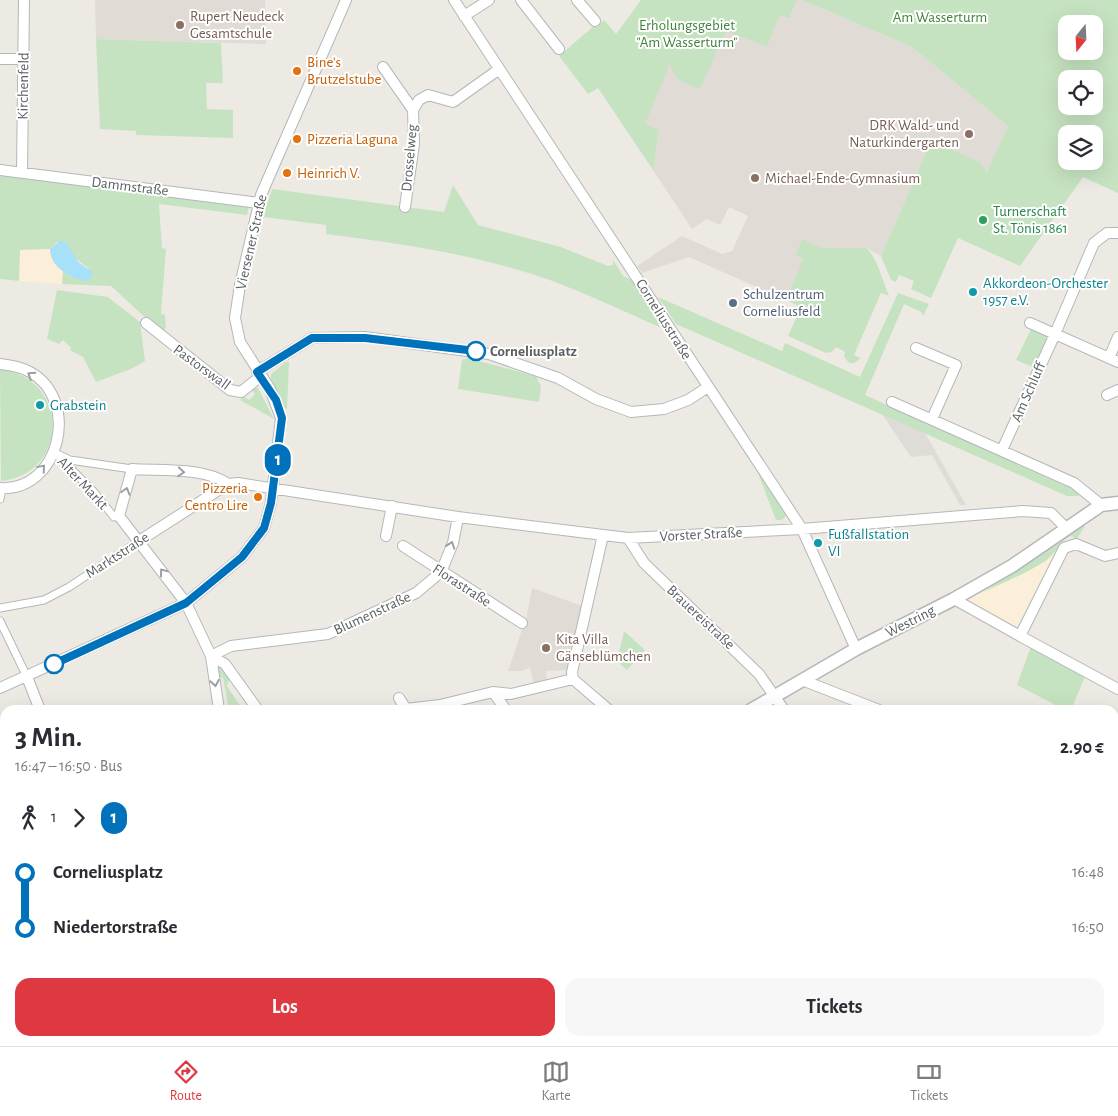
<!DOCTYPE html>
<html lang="de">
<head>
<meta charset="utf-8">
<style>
	:root { --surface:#fff; --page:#f7f7f7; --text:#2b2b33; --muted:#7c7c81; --line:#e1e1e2; --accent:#de3941 }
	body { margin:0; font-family:"Alegreya Sans",sans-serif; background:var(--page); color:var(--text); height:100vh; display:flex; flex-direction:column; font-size:19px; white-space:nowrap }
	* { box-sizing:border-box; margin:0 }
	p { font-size:16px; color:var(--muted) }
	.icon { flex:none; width:28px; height:28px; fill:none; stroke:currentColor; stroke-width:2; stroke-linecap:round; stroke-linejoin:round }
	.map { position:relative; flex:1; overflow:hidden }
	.details { position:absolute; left:0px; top:705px; width:1119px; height:341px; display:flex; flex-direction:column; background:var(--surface); border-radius:15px 15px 0 0; box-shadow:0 5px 20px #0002 }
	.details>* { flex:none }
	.badge { padding:0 10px; border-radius:16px; font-size:18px; line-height:32px }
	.needle { width:32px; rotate:198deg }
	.controls { position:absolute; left:1058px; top:15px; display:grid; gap:10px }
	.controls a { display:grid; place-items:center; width:45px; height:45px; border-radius:10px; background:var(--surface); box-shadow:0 5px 20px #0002; font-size:25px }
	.map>.badge { position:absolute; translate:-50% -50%; box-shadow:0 0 0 2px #fff }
	.legs { display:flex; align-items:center; gap:8px; height:55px; padding:0 15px; font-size:16px }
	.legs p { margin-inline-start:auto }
	.overview { display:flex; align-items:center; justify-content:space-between; height:85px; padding:0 15px }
	h1 { font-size:28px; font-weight:700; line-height:38px }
	.action { display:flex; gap:10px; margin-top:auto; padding:10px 15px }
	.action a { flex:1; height:58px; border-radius:15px; background:var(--accent); color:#fff; font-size:20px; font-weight:700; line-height:58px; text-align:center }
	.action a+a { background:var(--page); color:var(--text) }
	ul { padding:0 15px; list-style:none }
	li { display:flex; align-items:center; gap:18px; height:55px; font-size:19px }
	li i { display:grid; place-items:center; width:8px; height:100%; margin:0 6px; background:currentColor }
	li i::after { content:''; width:12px; height:12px; margin:-6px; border:4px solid; border-radius:50%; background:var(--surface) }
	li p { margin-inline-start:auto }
	li:first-child i { background:linear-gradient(#0000 50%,currentColor 0) }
	li:last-child i { background:linear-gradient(currentColor 50%,#0000 0) }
	.tabs { display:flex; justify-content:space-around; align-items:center; height:70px; border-top:1px solid var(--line); background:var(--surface); font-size:14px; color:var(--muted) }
	.tabs a { display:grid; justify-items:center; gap:2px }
	.tabs .current { color:var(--accent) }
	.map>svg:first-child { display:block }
	.commercial { fill:#fbefda }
	.industrial { fill:#dfdcd8 }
	.education { fill:#e0dbd5 }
	.green { fill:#c6e3c1; fill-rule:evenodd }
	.water { fill:#a7e0f9 }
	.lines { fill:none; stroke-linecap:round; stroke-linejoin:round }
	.pedestrian-casing { stroke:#b4b7ba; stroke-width:9 }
	.minor-casing { stroke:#b4b7ba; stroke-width:12 }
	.tertiary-casing { stroke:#b4b7ba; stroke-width:15 }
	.pedestrian { stroke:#fff; stroke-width:7 }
	.minor { stroke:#fff; stroke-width:10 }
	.tertiary { stroke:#fff; stroke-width:12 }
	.oneway { stroke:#9da0a1 }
	.line-1-casing { stroke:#fff; stroke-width:11 }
	.line-1 { stroke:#0072bc; stroke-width:8 }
	.education-dot { fill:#8d6e63; stroke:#fff; stroke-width:2 }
	.food-dot { fill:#e8710a; stroke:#fff; stroke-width:2 }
	.leisure-dot { fill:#2e9e5b; stroke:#fff; stroke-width:2 }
	.culture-dot { fill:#0f9aa8; stroke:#fff; stroke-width:2 }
	.service-dot { fill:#5c6f8a; stroke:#fff; stroke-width:2 }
	.stop-1-dot { fill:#fff; stroke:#0072bc; stroke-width:2.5 }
	.labels { text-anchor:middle; stroke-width:4; stroke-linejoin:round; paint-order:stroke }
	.education-label { font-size:15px; fill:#785e54; stroke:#fff; text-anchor:start }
	.park-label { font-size:15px; fill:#40833b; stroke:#fff }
	.food-label { font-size:15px; fill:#c56008; stroke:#fff; text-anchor:start }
	.street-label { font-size:15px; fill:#5b6063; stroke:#fff }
	.leisure-label { font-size:15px; fill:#27864d; stroke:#fff; text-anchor:start }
	.culture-label { font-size:15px; fill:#0d838f; stroke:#fff; text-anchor:start }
	.service-label { font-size:15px; fill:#4e5e75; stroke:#fff; text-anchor:start }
	.stop-label { font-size:15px; font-weight:bold; fill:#5b6063; stroke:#fff; text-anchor:start }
</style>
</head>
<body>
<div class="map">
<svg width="1118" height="1046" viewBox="0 0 1118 1046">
	<rect width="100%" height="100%" fill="#edeae3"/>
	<!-- commercial -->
	<path class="commercial" d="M 20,249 L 50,249 L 55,264 L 63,271 L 62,284 L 19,281 Z
		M 1056,551 L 1018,625 L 1013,627 L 965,601 L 1045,561 Z"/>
	<!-- industrial -->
	<path class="industrial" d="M 882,414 L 925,433 L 966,505 L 960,505 L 932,455 L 911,457 Z"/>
	<!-- education -->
	<path class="education" d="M 95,0 L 265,0 L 266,44 L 96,39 Z
		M 797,0 L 802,0 L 912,47 L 1008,126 L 987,172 L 931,141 L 881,256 L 866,248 L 823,248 L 803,259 L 786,300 L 689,257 L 642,273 L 637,266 L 682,236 L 722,254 L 732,251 L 748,216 L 729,207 L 720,225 L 707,219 L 692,229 L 653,170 L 659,130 L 644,124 L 670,62 L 726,31 L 780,15 L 789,19 Z
		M 532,588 L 585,607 L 570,670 L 546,671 L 547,682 L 534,685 L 530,667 L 522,671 L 508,671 L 527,615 Z"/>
	<!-- green -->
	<path class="green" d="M 641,0 L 797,0 L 789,19 L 780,15 L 767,46 L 726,31 L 700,89 C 681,80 676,83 670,63 L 645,124 L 659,130 L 653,170 L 598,88 L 588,94 L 559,56 L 595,25 L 597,27 L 604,20 L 616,34 Z
		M 802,0 L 1118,0 L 1118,193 L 1083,177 L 1020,266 L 958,238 L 931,298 L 911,289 L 914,281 L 899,275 L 896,282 L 891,280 L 881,256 L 931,141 L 980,162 L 987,172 L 1008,126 L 912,47 ZM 1066,24 L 1094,24 L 1094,51 L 1066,51 ZM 1066,79 L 1094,79 L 1094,106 L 1066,106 ZM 1066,134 L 1094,134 L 1094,161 L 1066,161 Z
		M 96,39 L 221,43 L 223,83 L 206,83 L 207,109 L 233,110 L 233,138 L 136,135 L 136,131 L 100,129 Z
		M 0,175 L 249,206 L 247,215 L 159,204 L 162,248 L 166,249 L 161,314 L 165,315 L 166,328 L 161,332 L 111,286 L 62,284 L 63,271 L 72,277 L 89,268 C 78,262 68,250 57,242 L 50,249 L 20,250 L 19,281 L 0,279 Z
		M 453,185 L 478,225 L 561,247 L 608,266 L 613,265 L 613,260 L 623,276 L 634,281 L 662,328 C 620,310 578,289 535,275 C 467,253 396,243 326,234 L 326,225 L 263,217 L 272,189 L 444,212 Z
		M 802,239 L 823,248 L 866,248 C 876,254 884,285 889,296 L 881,293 L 854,355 L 861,358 L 854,363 L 849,363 L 844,357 L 845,352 L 836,347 L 832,352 L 826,353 L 788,336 L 801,307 L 786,300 L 803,259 L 796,255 Z
		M 57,290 L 108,297 L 140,322 L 145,361 L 131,369 L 96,382 L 83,357 L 70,350 L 71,348 L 63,340 L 59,344 L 47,339 Z
		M 898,293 L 929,304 L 923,316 L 921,312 L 904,304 L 865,395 L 1077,491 L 1079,496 L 1067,496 L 676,324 L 658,297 L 782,351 L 785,343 L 860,377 Z
		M 1031,329 L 1047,336 L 1047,341 L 1035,368 L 1016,360 Z
		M 467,358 L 536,376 L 541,386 L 539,402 L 458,389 L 462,360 Z
		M 286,362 L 289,362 L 287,409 L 284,408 L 271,381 L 271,374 Z
		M 0,369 C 73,380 67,475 1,481 Z
		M 252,388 L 258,388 L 274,419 L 240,400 L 244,396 L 249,400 L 255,394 L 251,389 Z
		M 763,475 L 785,509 L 786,516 L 782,520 L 776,520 L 759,476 Z
		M 1090,517 L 1077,539 L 1071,536 C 1059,542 1055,555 1044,562 C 1025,574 1004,582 984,592 Z
		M 624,631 L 645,650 L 627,670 L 617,661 Z
		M 1031,646 L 1086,674 L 1071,710 L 1065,710 L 1017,685 Z
		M 220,666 L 224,667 L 230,677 L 227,686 L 243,710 L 229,710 L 223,678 L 215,675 L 216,669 Z
		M 1114,936 L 1118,940 L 1118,1033 L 1114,1032 Z
		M 413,1041 L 821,1041 L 816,1046 L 417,1046 Z"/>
	<!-- water -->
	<path class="water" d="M 60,241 L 66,242 L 79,263 L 93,272 L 91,277 L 87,281 C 71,279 50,267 50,249 Z"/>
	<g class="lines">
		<!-- pedestrian casing -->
		<g class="pedestrian-casing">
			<path id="pedestrian" d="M 0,499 L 2,488
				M 119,516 L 114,517 L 93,491 L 55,453 L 70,460 L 132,469
				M 0,608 L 44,600 L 69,587 L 139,541
				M 0,621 L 27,677"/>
		</g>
		<!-- minor casing -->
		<g class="minor-casing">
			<path id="minor" d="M 454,0 L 802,529 L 856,649
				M 521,0 L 559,49
				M 577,0 L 595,21
				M 464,16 L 489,0
				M 0,59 L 23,59
				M 383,67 L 413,110 L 419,100 L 428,95 L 453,102 L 498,70
				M 0,170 L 259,203
				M 22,173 L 24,0
				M 405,207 L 414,144 L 413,110
				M 1118,233 L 1107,233 L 1094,243 L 1055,334 L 1118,362
				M 146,323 L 230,390 L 241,392 L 261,376
				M 916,348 L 956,365 L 932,419
				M 1109,358 L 1118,337
				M 0,364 C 9,365 21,367 30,372 C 81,400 60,492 0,488
				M 257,372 L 312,338 L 365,337 L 489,354 L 558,378 L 596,399 L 631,412 L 664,409 L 688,400 L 708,387
				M 1107,395 L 1118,390
				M 892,402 L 1074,483 L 1101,505
				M 1002,450 L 1055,334 L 1030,323
				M 603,535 L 572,672 L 573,679 L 609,710
				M 386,536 L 392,506
				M 628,538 L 644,563 L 759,674 L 784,710
				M 139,541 L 228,484
				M 403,546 L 522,623
				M 954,599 L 1020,636 L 1064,548 L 1076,544 L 1105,556 L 1118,553
				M 1020,636 L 1118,689
				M 27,677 L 40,710
				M 802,680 L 879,710
				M 0,688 L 186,603 L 242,557 L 264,528 L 271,503 L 281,418 L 270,389 L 240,342 L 235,318 L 240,285 L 261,195 L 346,0
				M 493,692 L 506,710
				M 399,698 L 406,709 L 440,705 L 493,692 L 511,694 L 573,679
				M 219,710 L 211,656 L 231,646 L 328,634 L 416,593 L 441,572 L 453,543 L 458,517
				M 258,710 L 225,664 L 211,656 L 186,603 L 119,516 L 132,469 C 161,471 205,467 228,484 L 238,483 L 458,517 L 628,538 L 802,529 L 1023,511 L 1051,513 L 1066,528
				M 1114,824 L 1118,826
				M 3,833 L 5,833
				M 0,941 L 5,941
				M 1117,1035 L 1118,1035
				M 278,1041 L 284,1046
				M 864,1041 L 868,1046
				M 995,1041 L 1000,1046"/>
		</g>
		<!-- tertiary casing -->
		<g class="tertiary-casing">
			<path id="tertiary" d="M 751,710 L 856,649 L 954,599 L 1012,566 L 1101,505 L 1118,503
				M 162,1046 L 166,1041"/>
		</g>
		<!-- pedestrian -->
		<use href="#pedestrian" class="pedestrian"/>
		<!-- minor -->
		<use href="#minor" class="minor"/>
		<!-- tertiary -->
		<use href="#tertiary" class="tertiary"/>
	</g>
	<!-- one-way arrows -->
	<defs><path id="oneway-chevron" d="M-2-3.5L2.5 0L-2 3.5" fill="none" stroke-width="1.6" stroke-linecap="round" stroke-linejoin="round" transform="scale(1.25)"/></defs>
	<g class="oneway">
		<use href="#oneway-chevron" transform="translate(31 375) rotate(-147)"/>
		<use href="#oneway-chevron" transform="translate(42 468) rotate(-50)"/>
		<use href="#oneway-chevron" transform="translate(181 472) rotate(4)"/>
		<use href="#oneway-chevron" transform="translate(126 491) rotate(-74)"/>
		<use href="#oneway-chevron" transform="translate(451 545) rotate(-71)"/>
		<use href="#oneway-chevron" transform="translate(163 572) rotate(-127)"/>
		<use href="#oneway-chevron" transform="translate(215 683) rotate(81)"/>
	</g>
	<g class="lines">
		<!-- line-1 casing -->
		<g class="line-1-casing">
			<path id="line-1" d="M 54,664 L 186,603 L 242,557 L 264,528 L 271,503 L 282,418 L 276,400 L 257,372 L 312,338 L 365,338 L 476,351"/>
		</g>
		<!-- line-1 -->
		<use href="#line-1" class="line-1"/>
	</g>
	<!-- markers -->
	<g class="education-dot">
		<circle cx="180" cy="25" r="5"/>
		<circle cx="969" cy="134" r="5"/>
		<circle cx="755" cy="178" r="5"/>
		<circle cx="546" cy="648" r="5"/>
	</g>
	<g class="food-dot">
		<circle cx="297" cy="71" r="5"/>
		<circle cx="297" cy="139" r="5"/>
		<circle cx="287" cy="173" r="5"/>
		<circle cx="258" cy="497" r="5"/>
	</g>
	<circle class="leisure-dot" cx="983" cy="220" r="5"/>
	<g class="culture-dot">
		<circle cx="973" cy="292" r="5"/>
		<circle cx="40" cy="405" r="5"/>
		<circle cx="818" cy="543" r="5"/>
	</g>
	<circle class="service-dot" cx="733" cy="303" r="5"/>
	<g class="stop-1-dot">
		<circle cx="476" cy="351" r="9"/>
		<circle cx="54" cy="664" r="9"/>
	</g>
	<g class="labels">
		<!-- education labels -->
		<g class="education-label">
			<text x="190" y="21">Rupert Neudeck<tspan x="190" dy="17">Gesamtschule</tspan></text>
			<text x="959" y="130" text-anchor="end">DRK Wald- und<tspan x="959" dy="17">Naturkindergarten</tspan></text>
			<text x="765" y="183">Michael-Ende-Gymnasium</text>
			<text x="556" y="644">Kita Villa<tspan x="556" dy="17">Gänseblümchen</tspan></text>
		</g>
		<!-- park labels -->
		<g class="park-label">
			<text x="940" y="22">Am Wasserturm</text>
			<text x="687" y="30">Erholungsgebiet<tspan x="687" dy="17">"Am Wasserturm"</tspan></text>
		</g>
		<!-- food labels -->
		<g class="food-label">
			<text x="307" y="67">Bine's<tspan x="307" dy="17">Brutzelstube</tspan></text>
			<text x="307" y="144">Pizzeria Laguna</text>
			<text x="297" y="178">Heinrich V.</text>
			<text x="248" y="493" text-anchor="end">Pizzeria<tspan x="248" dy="17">Centro Lire</tspan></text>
		</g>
		<!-- street labels -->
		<g class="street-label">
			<text transform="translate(23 86) rotate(-89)" y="5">Kirchenfeld</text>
			<text transform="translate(409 158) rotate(-85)" y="5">Drosselweg</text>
			<text transform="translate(130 186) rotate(7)" y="5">Dammstraße</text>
			<text transform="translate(251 242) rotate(-77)" y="5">Viersener Straße</text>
			<text transform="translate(664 319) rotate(58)" y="5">Corneliusstraße</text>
			<text transform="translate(202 367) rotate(36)" y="5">Pastorswall</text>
			<text transform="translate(1028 392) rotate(-66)" y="5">Am Schluff</text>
			<text transform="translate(83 483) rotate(47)" y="5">Alter Markt</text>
			<text transform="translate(701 534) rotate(-3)" y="5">Vorster Straße</text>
			<text transform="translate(117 555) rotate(-33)" y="5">Marktstraße</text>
			<text transform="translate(462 585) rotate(33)" y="5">Florastraße</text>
			<text transform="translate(372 613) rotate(-25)" y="5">Blumenstraße</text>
			<text transform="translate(701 617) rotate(43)" y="5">Brauereistraße</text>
			<text transform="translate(910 621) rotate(-27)" y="5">Westring</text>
		</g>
		<!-- leisure labels -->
		<g class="leisure-label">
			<text x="993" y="216">Turnerschaft<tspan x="993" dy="17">St. Tönis 1861</tspan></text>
		</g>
		<!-- culture labels -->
		<g class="culture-label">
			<text x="983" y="288">Akkordeon-Orchester<tspan x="983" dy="17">1957 e.V.</tspan></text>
			<text x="50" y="410">Grabstein</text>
			<text x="828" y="539">Fußfallstation<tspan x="828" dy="17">VI</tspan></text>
		</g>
		<!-- service labels -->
		<g class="service-label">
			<text x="743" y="299">Schulzentrum<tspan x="743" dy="17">Corneliusfeld</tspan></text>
		</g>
		<!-- stop labels -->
		<g class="stop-label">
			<text x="490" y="356">Corneliusplatz</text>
		</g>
	</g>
</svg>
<div class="controls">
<a><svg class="needle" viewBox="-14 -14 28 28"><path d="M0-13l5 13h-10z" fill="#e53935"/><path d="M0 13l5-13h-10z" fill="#7c7c81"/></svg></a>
<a><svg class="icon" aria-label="locate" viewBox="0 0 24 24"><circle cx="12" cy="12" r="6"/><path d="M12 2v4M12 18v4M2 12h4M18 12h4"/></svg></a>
<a><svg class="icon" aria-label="layers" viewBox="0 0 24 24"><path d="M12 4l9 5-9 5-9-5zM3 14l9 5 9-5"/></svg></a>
</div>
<b class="badge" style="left:278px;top:460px;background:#0072bc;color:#fff">1</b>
<section class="details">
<div class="overview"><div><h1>3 Min.</h1><p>16:47 – 16:50 · Bus</p></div><b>2.90 €</b></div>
<div class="legs"><svg class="icon" aria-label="walk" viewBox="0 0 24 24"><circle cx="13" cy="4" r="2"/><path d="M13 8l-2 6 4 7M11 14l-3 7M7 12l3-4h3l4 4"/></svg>1<svg class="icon" aria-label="forward" viewBox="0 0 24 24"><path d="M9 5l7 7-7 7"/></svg><b class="badge" style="background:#0072bc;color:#fff">1</b></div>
<ul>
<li><i style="color:#0072bc"></i><b>Corneliusplatz</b><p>16:48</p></li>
<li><i style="color:#0072bc"></i><b>Niedertorstraße</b><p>16:50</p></li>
</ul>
<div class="action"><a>Los</a><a>Tickets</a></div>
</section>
</div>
<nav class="tabs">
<a class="current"><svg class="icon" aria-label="directions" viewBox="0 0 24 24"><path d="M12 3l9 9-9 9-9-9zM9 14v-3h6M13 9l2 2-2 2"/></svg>Route</a>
<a><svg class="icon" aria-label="map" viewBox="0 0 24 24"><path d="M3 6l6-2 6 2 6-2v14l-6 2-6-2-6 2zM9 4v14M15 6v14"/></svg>Karte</a>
<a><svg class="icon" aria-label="tickets" viewBox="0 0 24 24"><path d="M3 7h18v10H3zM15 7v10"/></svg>Tickets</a>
</nav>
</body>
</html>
